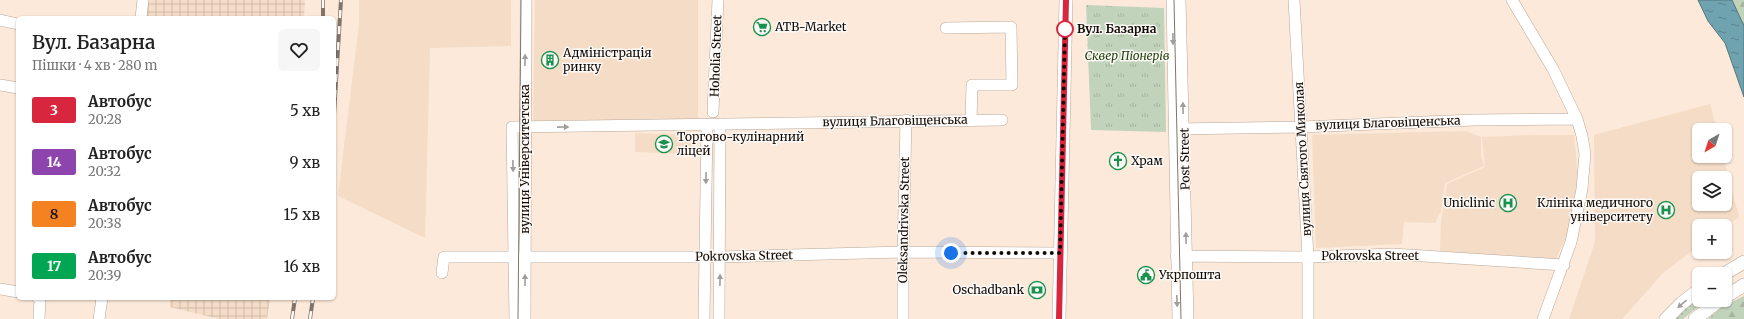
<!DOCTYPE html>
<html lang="uk">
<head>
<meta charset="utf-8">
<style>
	:root { --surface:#fff; --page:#f6f6f6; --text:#222; --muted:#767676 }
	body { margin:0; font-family:Merriweather,serif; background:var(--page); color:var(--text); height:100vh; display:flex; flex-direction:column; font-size:15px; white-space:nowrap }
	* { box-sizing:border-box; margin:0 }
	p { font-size:13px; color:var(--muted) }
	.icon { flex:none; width:22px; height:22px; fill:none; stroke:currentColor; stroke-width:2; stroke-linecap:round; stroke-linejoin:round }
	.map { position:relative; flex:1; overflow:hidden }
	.details { position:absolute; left:16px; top:16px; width:320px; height:284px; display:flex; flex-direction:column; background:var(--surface); border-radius:6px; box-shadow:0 1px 3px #0004 }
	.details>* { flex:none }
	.badge { padding:0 8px; border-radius:3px; font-size:14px; line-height:26px }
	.needle { width:26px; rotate:219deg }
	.controls { position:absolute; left:1692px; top:123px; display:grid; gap:8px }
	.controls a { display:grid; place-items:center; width:40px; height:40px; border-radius:6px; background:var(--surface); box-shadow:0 1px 3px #0004; font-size:20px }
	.you { position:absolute; width:20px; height:20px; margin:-10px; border:3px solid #fff; border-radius:50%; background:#1a73e8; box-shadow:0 0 0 6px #1a73e833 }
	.map>.badge { position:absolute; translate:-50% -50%; box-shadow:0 0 0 2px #fff }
	.round { display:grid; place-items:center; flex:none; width:42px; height:42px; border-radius:6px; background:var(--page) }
	.headline { display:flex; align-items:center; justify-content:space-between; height:68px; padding:0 16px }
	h1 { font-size:19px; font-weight:600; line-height:30px }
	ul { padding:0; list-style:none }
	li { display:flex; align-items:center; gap:12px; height:52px; padding:0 16px }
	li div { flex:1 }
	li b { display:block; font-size:15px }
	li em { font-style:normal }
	li .badge { min-width:44px; font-weight:700; text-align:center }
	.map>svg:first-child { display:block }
	.built { fill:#f4dcc6; fill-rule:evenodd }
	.industrial { fill:url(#industrial-grid) }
	.grass { fill:url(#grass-dots) }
	.forest { fill:url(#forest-firs) }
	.park { fill:url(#park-tufts) }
	.water { fill:url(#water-ripples); stroke:#53757c }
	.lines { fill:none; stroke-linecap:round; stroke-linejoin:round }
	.minor-casing { stroke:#b9a798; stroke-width:12 }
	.major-casing { stroke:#b9a798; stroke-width:14 }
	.minor { stroke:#fff; stroke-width:11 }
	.major { stroke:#fff; stroke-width:13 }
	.tram { stroke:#80746a; stroke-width:1 }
	.rail-casing { stroke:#80746a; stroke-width:4 }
	.rail { stroke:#fdf9f6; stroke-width:2.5; stroke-dasharray:8; stroke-linecap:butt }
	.oneway { fill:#a09d9b }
	.line-casing { stroke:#fff; stroke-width:9 }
	.line { stroke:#d7263d; stroke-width:6 }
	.walk { stroke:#110b06; stroke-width:4; stroke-dasharray:0 7.2 }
	.stop-dot { fill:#fff; stroke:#d7263d; stroke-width:2 }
	.labels { text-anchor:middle; stroke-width:3; stroke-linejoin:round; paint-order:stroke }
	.poi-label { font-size:12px; fill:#110b06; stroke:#fdf9f6; text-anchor:start }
	.stop-label { font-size:12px; font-weight:bold; fill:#110b06; stroke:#fdf9f6; text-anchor:start }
	.street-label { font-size:12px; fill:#110b06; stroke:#fdf9f6 }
	.park-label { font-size:12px; font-style:italic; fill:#204310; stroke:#fdf9f6 }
</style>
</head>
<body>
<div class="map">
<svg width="1744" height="319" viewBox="0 0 1744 319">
	<defs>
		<pattern id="industrial-grid" width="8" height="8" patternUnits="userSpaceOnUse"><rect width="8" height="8" fill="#f4dcc6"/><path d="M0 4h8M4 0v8" fill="none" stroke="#d0bba9"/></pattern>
		<pattern id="grass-dots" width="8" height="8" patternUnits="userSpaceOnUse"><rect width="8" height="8" fill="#c2d3bc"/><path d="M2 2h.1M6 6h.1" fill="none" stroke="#a6b4a0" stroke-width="1.8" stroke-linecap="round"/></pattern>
		<pattern id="forest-firs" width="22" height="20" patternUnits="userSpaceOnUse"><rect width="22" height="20" fill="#c2d3bc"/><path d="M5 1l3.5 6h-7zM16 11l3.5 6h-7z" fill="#a6b4a0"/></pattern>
		<pattern id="park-tufts" width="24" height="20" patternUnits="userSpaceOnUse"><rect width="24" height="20" fill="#c2d3bc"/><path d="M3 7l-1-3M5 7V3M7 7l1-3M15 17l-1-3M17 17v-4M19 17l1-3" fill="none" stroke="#a6b4a0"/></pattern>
		<pattern id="water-ripples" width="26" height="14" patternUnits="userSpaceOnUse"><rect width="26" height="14" fill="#6fa3af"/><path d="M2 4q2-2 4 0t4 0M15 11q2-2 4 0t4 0" fill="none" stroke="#5a838c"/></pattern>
	</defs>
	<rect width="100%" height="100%" fill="#fce9d9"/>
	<!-- built -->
	<path class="built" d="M 359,0 L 511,0 L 511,46 L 430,48 L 425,238 L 338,196 L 359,24 Z
		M 535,0 L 698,0 L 698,119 L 533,121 Z
		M 1710,104 L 1717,130 L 1699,130 L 1699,156 L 1723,156 L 1739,217 L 1725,227 L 1699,226 L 1699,246 L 1664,272 L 1622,319 L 1569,319 L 1595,242 L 1594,135 ZM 1699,178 L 1725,178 L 1725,204 L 1699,204 Z
		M 1466,131 L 1481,137 L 1481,156 L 1484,166 L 1445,183 L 1441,211 L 1435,223 L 1404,222 L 1402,244 L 1316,248 L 1312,135 Z
		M 635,133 L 694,135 L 693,154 L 635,152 Z
		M 1536,135 L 1574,135 L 1578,177 L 1567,236 L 1555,260 L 1440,253 L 1441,222 L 1447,184 L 1485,167 L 1482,137 Z"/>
	<!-- industrial -->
	<path class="industrial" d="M 146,0 L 305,0 L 304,18 L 144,18 Z
		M 170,298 L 270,298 L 267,319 L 219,319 L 170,307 Z"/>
	<!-- grass -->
	<path class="grass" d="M 1699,294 L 1699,300 L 1706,300 L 1683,319 L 1670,319 Z"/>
	<!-- forest -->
	<path class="forest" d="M 1732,0 L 1744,0 L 1744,26 Z
		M 1744,296 L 1744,319 L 1708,319 L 1721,307 Z"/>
	<!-- park -->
	<path class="park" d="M 1086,5 L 1164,8 L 1166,132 L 1091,130 Z"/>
	<!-- water -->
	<path class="water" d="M 1698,0 L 1732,0 L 1744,26 L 1744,97 L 1725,43 L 1708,21 Z"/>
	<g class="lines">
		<!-- minor casing -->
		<g class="minor-casing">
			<path id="minor" d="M 1172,0 L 1178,319
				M 1180,0 L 1188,319
				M 1294,0 L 1308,257 L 1308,319
				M 1512,0 L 1553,69 L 1577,119 L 1582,136 L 1585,154 L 1582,189 L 1571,242 L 1543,319
				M 141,18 L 143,0
				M 0,20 L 18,24
				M 946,28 L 1011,27 L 1012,85 L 972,85 L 971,120
				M 0,85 L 18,88
				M 713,112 L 718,0
				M 1175,129 L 1301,127 L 1474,120 L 1577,119
				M 1176,256 L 1308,257 L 1393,254 L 1564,265
				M 442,273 L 444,257 L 720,257 L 903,252 L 1060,253
				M 0,289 L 18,292
				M 38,298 L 40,299 L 39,319
				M 99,319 L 102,298
				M 515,319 L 512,127 L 1002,120
				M 525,319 L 526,0
				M 704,319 L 707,125
				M 719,319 L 720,124
				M 903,319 L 903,252 L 906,120"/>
		</g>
		<!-- major casing -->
		<g class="major-casing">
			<path id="major" d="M 1724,274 L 1744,262
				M 1725,297 L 1744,285
				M 1059,319 L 1066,0
				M 1666,319 L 1682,303 L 1699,290
				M 1695,319 L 1720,300"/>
		</g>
		<!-- minor -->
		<use href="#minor" class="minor"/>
		<!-- major -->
		<use href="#major" class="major"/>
		<!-- tram -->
		<path class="tram" d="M 1174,0 L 1181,319
			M 518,319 L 521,0"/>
		<!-- rail casing -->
		<g class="rail-casing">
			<path id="rail" d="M 323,0 L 323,18
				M 334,114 L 341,0
				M 292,319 L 295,298
				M 310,319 L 313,298"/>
		</g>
		<!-- rail -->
		<use href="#rail" class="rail"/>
	</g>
	<!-- one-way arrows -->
	<defs><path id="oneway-solid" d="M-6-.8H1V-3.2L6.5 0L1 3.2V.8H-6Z"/></defs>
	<g class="oneway">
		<use href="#oneway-solid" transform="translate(1173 39) rotate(89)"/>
		<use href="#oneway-solid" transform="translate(525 60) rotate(-89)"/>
		<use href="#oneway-solid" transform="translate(1183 108) rotate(-91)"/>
		<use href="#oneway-solid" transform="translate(563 127) rotate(-1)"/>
		<use href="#oneway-solid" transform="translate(513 166) rotate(89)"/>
		<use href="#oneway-solid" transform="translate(706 178) rotate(91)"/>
		<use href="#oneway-solid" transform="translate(1186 238) rotate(-91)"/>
		<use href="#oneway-solid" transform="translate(525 280) rotate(-90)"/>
		<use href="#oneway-solid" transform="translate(720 280) rotate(-89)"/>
		<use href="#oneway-solid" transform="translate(1177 301) rotate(88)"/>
		<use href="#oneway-solid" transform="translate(1682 304) rotate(139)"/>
	</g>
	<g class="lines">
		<!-- line casing -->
		<g class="line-casing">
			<path id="line" d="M 1059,319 L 1066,0"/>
		</g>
		<!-- line -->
		<use href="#line" class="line"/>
		<!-- walk -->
		<path class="walk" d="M 951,253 L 1060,253 L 1065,29"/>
	</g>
	<!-- icons -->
	<defs>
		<g id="supermarket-ring" transform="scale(0.9)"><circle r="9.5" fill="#fdf9f6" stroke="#18924e" stroke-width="1.5"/><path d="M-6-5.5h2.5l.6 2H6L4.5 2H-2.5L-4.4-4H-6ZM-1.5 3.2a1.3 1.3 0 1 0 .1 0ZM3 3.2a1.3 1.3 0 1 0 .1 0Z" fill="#18924e"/></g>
		<g id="building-ring" transform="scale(0.9)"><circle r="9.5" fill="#fdf9f6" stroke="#18924e" stroke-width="1.5"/><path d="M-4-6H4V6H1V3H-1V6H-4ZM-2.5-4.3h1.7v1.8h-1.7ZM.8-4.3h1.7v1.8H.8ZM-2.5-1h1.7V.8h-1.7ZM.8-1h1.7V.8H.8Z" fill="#18924e"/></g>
		<g id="university-ring" transform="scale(0.9)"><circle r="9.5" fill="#fdf9f6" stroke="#18924e" stroke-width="1.5"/><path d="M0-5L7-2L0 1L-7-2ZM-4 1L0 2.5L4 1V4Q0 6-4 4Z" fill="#18924e"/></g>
		<g id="church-ring" transform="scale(0.9)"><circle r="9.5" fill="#fdf9f6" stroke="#18924e" stroke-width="1.5"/><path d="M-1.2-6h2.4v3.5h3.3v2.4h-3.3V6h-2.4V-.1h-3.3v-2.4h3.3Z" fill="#18924e"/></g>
		<g id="hospital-ring" transform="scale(0.9)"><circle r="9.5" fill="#fdf9f6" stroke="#18924e" stroke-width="1.5"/><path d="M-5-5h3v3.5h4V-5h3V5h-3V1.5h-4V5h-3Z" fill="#18924e"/></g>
		<g id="civic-ring" transform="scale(0.9)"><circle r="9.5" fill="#fdf9f6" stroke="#18924e" stroke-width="1.5"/><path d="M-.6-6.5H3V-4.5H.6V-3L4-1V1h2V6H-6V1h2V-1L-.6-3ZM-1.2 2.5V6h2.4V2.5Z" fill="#18924e"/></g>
		<g id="bank-ring" transform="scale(0.9)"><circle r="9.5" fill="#fdf9f6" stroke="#18924e" stroke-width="1.5"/><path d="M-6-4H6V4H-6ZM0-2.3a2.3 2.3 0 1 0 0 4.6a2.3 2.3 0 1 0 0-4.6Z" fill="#18924e"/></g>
	</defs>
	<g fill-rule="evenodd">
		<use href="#supermarket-ring" x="762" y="27"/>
		<use href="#building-ring" x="550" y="60"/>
		<use href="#university-ring" x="664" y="144"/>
		<use href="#church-ring" x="1118" y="161"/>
		<use href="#hospital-ring" x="1508" y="203"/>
		<use href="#hospital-ring" x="1666" y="210"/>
		<use href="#civic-ring" x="1146" y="275"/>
		<use href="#bank-ring" x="1037" y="290"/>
	</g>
	<!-- markers -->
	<circle class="stop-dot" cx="1065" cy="29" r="8"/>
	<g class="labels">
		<!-- poi labels -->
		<g class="poi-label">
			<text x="775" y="31">ATB-Market</text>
			<text x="563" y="57">Адміністрація<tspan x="563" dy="14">ринку</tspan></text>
			<text x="677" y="141">Торгово-кулінарний<tspan x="677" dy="14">ліцей</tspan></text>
			<text x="1131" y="165">Храм</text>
			<text x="1495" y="207" text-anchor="end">Uniclinic</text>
			<text x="1653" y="207" text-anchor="end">Клініка медичного<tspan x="1653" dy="14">університету</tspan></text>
			<text x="1159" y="279">Укрпошта</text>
			<text x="1024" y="294" text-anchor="end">Oschadbank</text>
		</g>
		<!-- stop labels -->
		<g class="stop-label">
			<text x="1077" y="33">Вул. Базарна</text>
		</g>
		<!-- street labels -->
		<g class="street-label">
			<text transform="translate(716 56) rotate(-88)" y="4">Hoholia Street</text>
			<text transform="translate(895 121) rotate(-1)" y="4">вулиця Благовіщенська</text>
			<text transform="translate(1388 123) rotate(-2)" y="4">вулиця Благовіщенська</text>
			<text transform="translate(525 159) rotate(-90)" y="4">вулиця Університетська</text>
			<text transform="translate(1185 159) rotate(-91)" y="4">Post Street</text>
			<text transform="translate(1303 159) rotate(-93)" y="4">вулиця Святого Миколая</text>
			<text transform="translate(904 220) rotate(-89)" y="4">Oleksandrivska Street</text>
			<text transform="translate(744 256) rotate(-1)" y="4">Pokrovska Street</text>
			<text x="1370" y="260">Pokrovska Street</text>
		</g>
		<!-- park labels -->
		<g class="park-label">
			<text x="1127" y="60">Сквер Піонерів</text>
		</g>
	</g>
</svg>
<div class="controls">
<a><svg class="needle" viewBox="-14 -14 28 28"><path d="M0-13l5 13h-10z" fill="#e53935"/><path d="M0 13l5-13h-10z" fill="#767676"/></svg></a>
<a><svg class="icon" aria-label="layers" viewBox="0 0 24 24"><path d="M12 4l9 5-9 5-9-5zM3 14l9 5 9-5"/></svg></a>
<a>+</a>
<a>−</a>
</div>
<div class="you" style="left:951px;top:253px"></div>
<section class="details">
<div class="headline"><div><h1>Вул. Базарна</h1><p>Пішки · 4 хв · 280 m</p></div><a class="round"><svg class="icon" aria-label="heart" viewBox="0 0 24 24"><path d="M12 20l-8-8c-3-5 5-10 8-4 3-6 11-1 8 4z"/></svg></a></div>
<ul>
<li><span class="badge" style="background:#d7263d;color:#fff">3</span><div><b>Автобус</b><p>20:28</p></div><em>5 хв</em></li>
<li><span class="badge" style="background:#8e44ad;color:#fff">14</span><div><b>Автобус</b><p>20:32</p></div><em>9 хв</em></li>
<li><span class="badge" style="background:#f58220;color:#111">8</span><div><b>Автобус</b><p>20:38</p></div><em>15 хв</em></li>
<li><span class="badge" style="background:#00a651;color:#fff">17</span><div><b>Автобус</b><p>20:39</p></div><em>16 хв</em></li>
</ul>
</section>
</div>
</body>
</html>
